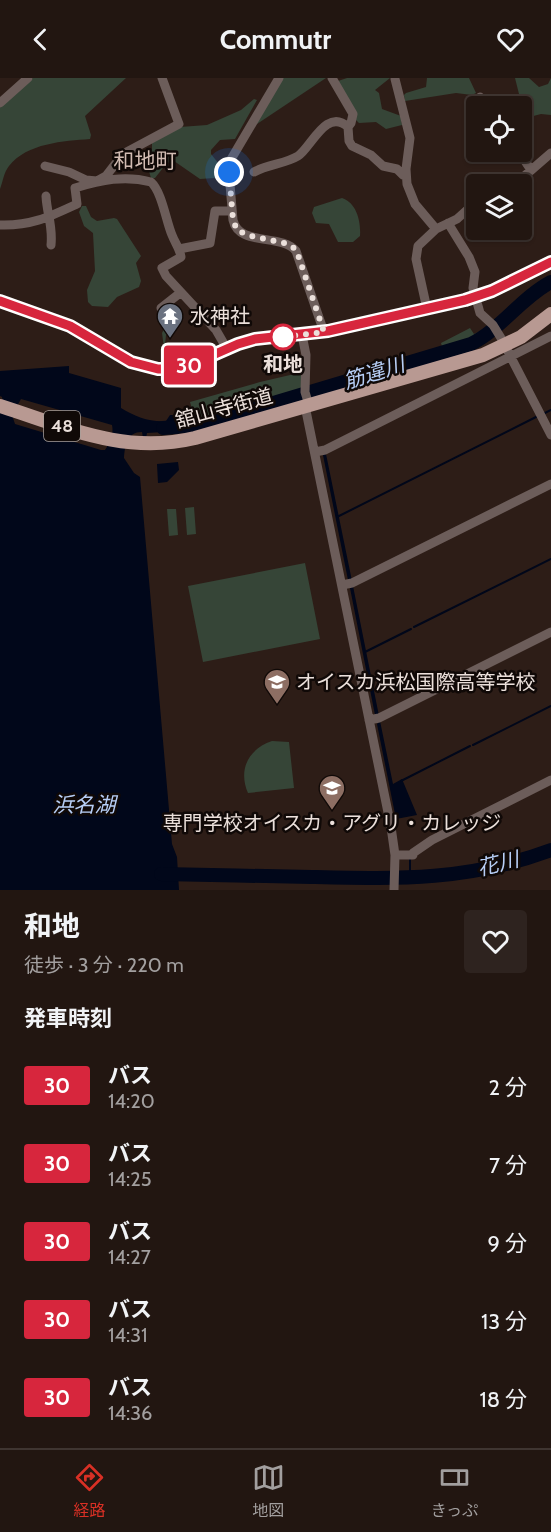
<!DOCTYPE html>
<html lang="ja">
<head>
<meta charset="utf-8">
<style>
	:root { --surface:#221611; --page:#2e231f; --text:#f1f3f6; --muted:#a29f9f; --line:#3f3531; --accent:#d93025 }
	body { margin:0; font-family:Cabin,"Noto Sans JP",sans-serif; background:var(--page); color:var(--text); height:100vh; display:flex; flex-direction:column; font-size:22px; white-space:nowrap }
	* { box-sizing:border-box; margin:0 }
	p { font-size:20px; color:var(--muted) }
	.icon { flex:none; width:33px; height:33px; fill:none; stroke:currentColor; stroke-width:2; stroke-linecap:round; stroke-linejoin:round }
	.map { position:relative; height:812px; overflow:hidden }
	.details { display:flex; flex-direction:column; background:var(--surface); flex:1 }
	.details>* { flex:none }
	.badge { padding:0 12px; border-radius:4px; font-size:21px; line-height:39px }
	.fabs { position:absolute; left:466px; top:18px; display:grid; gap:12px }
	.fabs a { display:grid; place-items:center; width:66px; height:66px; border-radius:6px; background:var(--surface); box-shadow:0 2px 4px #0004,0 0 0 2px var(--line); font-size:30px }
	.you { position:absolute; width:30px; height:30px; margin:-15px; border:4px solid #fff; border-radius:50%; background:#1a73e8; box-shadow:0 0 0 9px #1a73e833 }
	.map>.badge { position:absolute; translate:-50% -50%; box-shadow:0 0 0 3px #fff }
	h2 { padding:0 24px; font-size:22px; line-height:54px }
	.round { display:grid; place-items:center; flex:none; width:63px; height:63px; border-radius:6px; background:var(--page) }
	.summary { display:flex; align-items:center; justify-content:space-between; height:102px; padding:0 24px }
	h1 { font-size:28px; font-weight:700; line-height:45px }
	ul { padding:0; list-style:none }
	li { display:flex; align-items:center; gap:18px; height:78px; padding:0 24px }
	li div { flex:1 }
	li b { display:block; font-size:22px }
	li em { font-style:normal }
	li .badge { min-width:66px; font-weight:700; text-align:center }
	header { display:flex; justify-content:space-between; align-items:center; height:78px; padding:0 24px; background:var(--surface); font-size:27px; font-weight:700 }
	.tabs { display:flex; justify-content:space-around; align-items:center; height:84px; border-top:2px solid var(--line); background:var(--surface); font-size:16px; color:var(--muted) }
	.tabs a { display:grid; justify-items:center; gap:3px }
	.tabs .selected { color:var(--accent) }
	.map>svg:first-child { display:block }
	.green { fill:#364537 }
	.water { fill:#01071a; fill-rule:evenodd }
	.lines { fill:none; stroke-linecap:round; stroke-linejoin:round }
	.stream { stroke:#01071a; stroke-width:2 }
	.river { stroke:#01071a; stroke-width:14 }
	.minor { stroke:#6c5d5a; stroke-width:9 }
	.primary { stroke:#b89992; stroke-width:14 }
	.line-casing { stroke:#fff; stroke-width:14 }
	.line { stroke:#d7263d; stroke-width:9 }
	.walk { stroke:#ebe0db; stroke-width:6; stroke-dasharray:0 10.8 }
	.stop-dot { fill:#fff; stroke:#d7263d; stroke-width:3 }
	.labels { text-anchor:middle; stroke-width:5; stroke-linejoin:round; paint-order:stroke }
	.shield { fill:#100907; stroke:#a9a09b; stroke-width:1.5 }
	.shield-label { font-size:18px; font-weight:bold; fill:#ebe0db }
	.poi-label { font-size:20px; fill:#ebe0db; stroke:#100907; text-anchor:start }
	.stop-label { font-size:20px; font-weight:bold; fill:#ebe0db; stroke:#100907 }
	.street-label { font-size:20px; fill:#ebe0db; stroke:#100907 }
	.neighbourhood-label { font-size:21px; fill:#d2bcb3; stroke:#100907 }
	.water-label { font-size:21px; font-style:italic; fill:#b7cef6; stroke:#100907 }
</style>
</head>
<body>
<header><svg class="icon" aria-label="back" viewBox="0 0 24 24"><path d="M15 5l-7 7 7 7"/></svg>Commutr<svg class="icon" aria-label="heart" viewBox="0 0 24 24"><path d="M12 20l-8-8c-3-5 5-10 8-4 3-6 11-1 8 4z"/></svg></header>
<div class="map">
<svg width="551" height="812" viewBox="0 0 551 812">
	<rect width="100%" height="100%" fill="#2d1d17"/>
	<!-- green -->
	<path class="green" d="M 33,0 L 126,0 L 85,38 L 91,57 L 90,61 C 64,63 27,65 9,88 C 4,94 3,103 0,111 L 0,29 Z
		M 283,0 L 326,0 L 257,46 L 256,46 Z
		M 347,0 L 390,0 L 375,12 L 379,15 L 382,31 L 401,38 L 402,47 L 386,51 L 376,44 L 359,45 L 356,42 L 338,3 Z
		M 427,0 L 469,0 L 476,15 L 472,17 L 456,15 L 405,23 L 404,17 L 406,15 L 426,9 Z
		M 515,0 L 529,0 L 539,9 L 548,6 L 551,0 L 551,37 L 541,36 L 522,41 L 522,28 Z
		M 254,21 L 257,22 L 235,61 L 220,62 L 211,72 L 211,76 L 219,86 L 218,95 L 215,100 L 200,101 L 174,83 L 167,85 L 155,100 L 151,100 L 145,80 L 152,71 L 152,65 L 180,49 L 207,47 L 241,32 Z
		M 342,120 C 357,125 361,144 360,158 L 353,164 L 338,164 L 329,146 L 316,145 L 312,135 L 314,129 Z
		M 82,128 L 86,128 L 91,139 L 97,143 L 114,140 L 117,141 L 141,178 L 136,185 L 141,203 L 139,209 L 117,219 L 108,229 L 92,228 L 88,224 L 87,212 L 95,193 L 93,155 L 84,148 L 79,134 Z
		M 170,248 L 173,249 L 174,255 L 166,257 L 165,267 L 170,270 L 170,279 L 168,280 L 165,278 L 162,255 L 164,251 Z
		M 491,248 L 470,264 L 443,272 L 441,265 L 470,250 L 474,256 Z
		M 303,294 L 303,315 L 196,346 L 190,324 L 260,304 Z
		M 194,429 L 196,456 L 187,457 L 185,430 Z
		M 167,431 L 176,431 L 178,457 L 169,458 Z
		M 305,485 L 320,561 L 203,584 L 188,508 Z
		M 272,663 L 289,664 L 294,710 L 248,715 C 238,692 248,671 272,663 Z"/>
	<!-- water -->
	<path class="water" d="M 69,288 L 69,295 L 121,310 L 121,330 C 136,339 149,344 166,343 L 170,337 L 175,337 L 179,341 L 179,353 L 147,355 L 146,360 L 143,360 L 142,354 C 127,354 125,367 124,380 L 134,395 L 140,399 L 172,766 L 177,779 L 179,812 L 0,812 L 0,331 L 3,325 L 2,319 L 0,318 L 0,293 ZM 21,321 L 112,347 C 114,356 110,365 105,372 L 101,372 L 15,346 L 12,337 Z
		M 326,376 L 352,503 L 348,502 L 323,377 Z
		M 178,384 L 179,392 L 167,404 L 158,405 L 157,386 Z
		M 353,508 L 379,638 L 375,637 L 350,510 Z
		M 380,643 L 393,706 L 402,701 L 417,737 L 396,741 L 377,646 Z"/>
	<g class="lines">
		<!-- stream -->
		<path class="stream" d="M 543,336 L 551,332
			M 337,439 L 538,338
			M 414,549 L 551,481
			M 365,574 L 411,551
			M 473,667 L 551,628
			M 401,703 L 470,668
			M 410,800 L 410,781"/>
		<!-- river -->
		<path class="river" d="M 163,350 L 200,347 L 471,266 C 501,251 521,220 551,204
			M 161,796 C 211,797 262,798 312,799 C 399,801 468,803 551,772"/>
		<!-- minor -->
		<path class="minor" d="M 279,0 L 230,83 L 229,95 L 233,142 C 239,169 281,155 296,173 L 324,254
			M 332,0 L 353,36 L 351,45 L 348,49
			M 395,1 L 410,60 L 406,91 L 407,106 L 415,126 L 436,151
			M 480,19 L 484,28
			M 0,25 L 28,0
			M 519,74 L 531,92
			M 45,88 L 69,94 L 86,102 L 97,103 L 106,98 L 123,76 L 179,46 L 162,0
			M 254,94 C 268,86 285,86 298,78 C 311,70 326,29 348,49 L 349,63 L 352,68 L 371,77 L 383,88 L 397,91 L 403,97 L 406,97
			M 503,106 L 521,101 L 551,75
			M 46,118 C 47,137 53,147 51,167
			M 448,145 L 469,179 L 475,194 L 473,210 L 480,235 L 493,247 L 501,260 L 551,357
			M 0,147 C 31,148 49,139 77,126 L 75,110 C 101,102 125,97 151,104 C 162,114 166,143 172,157 C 175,165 180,171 181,179 L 162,190 L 166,198 L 216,252 L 227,271
			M 179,171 L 210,165 L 215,133 L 232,133
			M 0,223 L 70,248 L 131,284 L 158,291 L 173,291 L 188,288 L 238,266 L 255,261 L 328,253 L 465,222 L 492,213 L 551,184
			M 161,230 L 180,215
			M 427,231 L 416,181 L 418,168 L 436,151 L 457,141 L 477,123
			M 302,257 L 306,277 L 305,314 L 309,327
			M 305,328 L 391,749 L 395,777 L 394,812
			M 315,374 L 325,372 L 551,258
			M 342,507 L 352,505 L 551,406
			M 369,642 L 379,640 L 551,554
			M 395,777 L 413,777 L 413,775 L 432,762 L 551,702"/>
		<!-- primary -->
		<path class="primary" d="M 0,328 C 66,349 124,377 195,360 L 483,277 L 521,259 L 551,236"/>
	</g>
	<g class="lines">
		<!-- line casing -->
		<g class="line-casing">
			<path id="line" d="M 0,223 L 70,248 L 131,284 L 158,291 L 173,291 L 188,288 L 238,266 L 255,261 L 328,253 L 465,222 L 492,213 L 551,184"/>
		</g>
		<!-- line -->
		<use href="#line" class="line"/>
		<!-- walk -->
		<path class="walk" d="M 229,94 L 233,142 L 237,152 L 247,157 L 288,166 L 293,169 L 298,177 L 324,254 L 283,259"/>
	</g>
	<!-- icons -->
	<defs>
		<g id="temple-pin" transform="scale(1.35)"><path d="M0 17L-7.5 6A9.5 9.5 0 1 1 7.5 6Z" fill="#6b7280" stroke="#100907"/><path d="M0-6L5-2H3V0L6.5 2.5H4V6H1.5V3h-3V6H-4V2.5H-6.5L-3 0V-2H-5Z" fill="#fff"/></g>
		<g id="school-pin" transform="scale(1.35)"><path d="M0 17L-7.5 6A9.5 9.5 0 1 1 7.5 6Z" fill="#8d6e63" stroke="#100907"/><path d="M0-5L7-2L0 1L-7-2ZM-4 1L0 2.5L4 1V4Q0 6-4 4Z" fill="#fff"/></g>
		<g id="university-pin" transform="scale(1.35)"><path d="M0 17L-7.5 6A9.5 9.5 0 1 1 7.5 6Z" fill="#8d6e63" stroke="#100907"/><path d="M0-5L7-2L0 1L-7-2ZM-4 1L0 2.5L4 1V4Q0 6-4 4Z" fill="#fff"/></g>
	</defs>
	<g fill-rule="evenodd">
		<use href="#temple-pin" x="170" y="238"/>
		<use href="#school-pin" x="277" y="604"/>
		<use href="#university-pin" x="332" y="710"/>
	</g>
	<!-- markers -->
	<circle class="stop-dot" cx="283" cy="259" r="12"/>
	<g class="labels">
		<!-- shield labels -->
		<rect class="shield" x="44" y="333" width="36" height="30" rx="4.5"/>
		<g class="shield-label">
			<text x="62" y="354">48</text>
		</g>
		<!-- poi labels -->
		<g class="poi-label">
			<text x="190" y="245">水神社</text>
			<text x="296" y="611">オイスカ浜松国際高等学校</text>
			<text x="332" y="752" text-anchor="middle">専門学校オイスカ・アグリ・カレッジ</text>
		</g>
		<!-- stop labels -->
		<g class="stop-label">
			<text x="283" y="293">和地</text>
		</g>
		<!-- street labels -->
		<g class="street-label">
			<text transform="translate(224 330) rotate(-15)" y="7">舘山寺街道</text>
		</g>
		<!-- neighbourhood labels -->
		<g class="neighbourhood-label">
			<text x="145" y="90">和地町</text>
		</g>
		<!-- water labels -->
		<g class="water-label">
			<text transform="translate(374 295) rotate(-17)" y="7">筋違川</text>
			<text x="84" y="734">浜名湖</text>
			<text transform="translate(498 786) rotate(-14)" y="7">花川</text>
		</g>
	</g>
</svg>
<div class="fabs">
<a><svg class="icon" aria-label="locate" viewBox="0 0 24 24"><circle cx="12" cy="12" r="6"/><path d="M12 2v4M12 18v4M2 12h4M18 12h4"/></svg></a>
<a><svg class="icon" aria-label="layers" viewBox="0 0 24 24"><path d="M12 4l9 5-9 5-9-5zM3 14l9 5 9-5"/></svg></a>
</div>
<div class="you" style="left:229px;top:94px"></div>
<b class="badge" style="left:189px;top:287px;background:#d7263d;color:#fff">30</b>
</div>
<section class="details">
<div class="summary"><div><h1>和地</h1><p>徒歩 · 3 分 · 220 m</p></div><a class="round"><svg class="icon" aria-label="heart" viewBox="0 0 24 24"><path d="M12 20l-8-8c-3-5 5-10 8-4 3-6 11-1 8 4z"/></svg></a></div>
<h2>発車時刻</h2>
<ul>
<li><span class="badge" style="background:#d7263d;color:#fff">30</span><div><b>バス</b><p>14:20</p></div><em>2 分</em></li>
<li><span class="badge" style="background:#d7263d;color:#fff">30</span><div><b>バス</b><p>14:25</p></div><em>7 分</em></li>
<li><span class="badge" style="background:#d7263d;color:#fff">30</span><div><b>バス</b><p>14:27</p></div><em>9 分</em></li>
<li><span class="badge" style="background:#d7263d;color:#fff">30</span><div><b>バス</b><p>14:31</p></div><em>13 分</em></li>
<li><span class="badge" style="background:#d7263d;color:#fff">30</span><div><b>バス</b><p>14:36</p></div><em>18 分</em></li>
</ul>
</section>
<nav class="tabs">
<a class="selected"><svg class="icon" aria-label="directions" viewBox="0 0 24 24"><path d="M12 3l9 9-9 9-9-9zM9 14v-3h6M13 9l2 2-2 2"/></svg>経路</a>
<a><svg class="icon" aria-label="map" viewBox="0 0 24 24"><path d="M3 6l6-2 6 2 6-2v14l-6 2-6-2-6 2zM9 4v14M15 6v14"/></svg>地図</a>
<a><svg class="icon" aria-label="tickets" viewBox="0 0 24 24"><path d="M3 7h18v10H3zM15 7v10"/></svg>きっぷ</a>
</nav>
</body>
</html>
